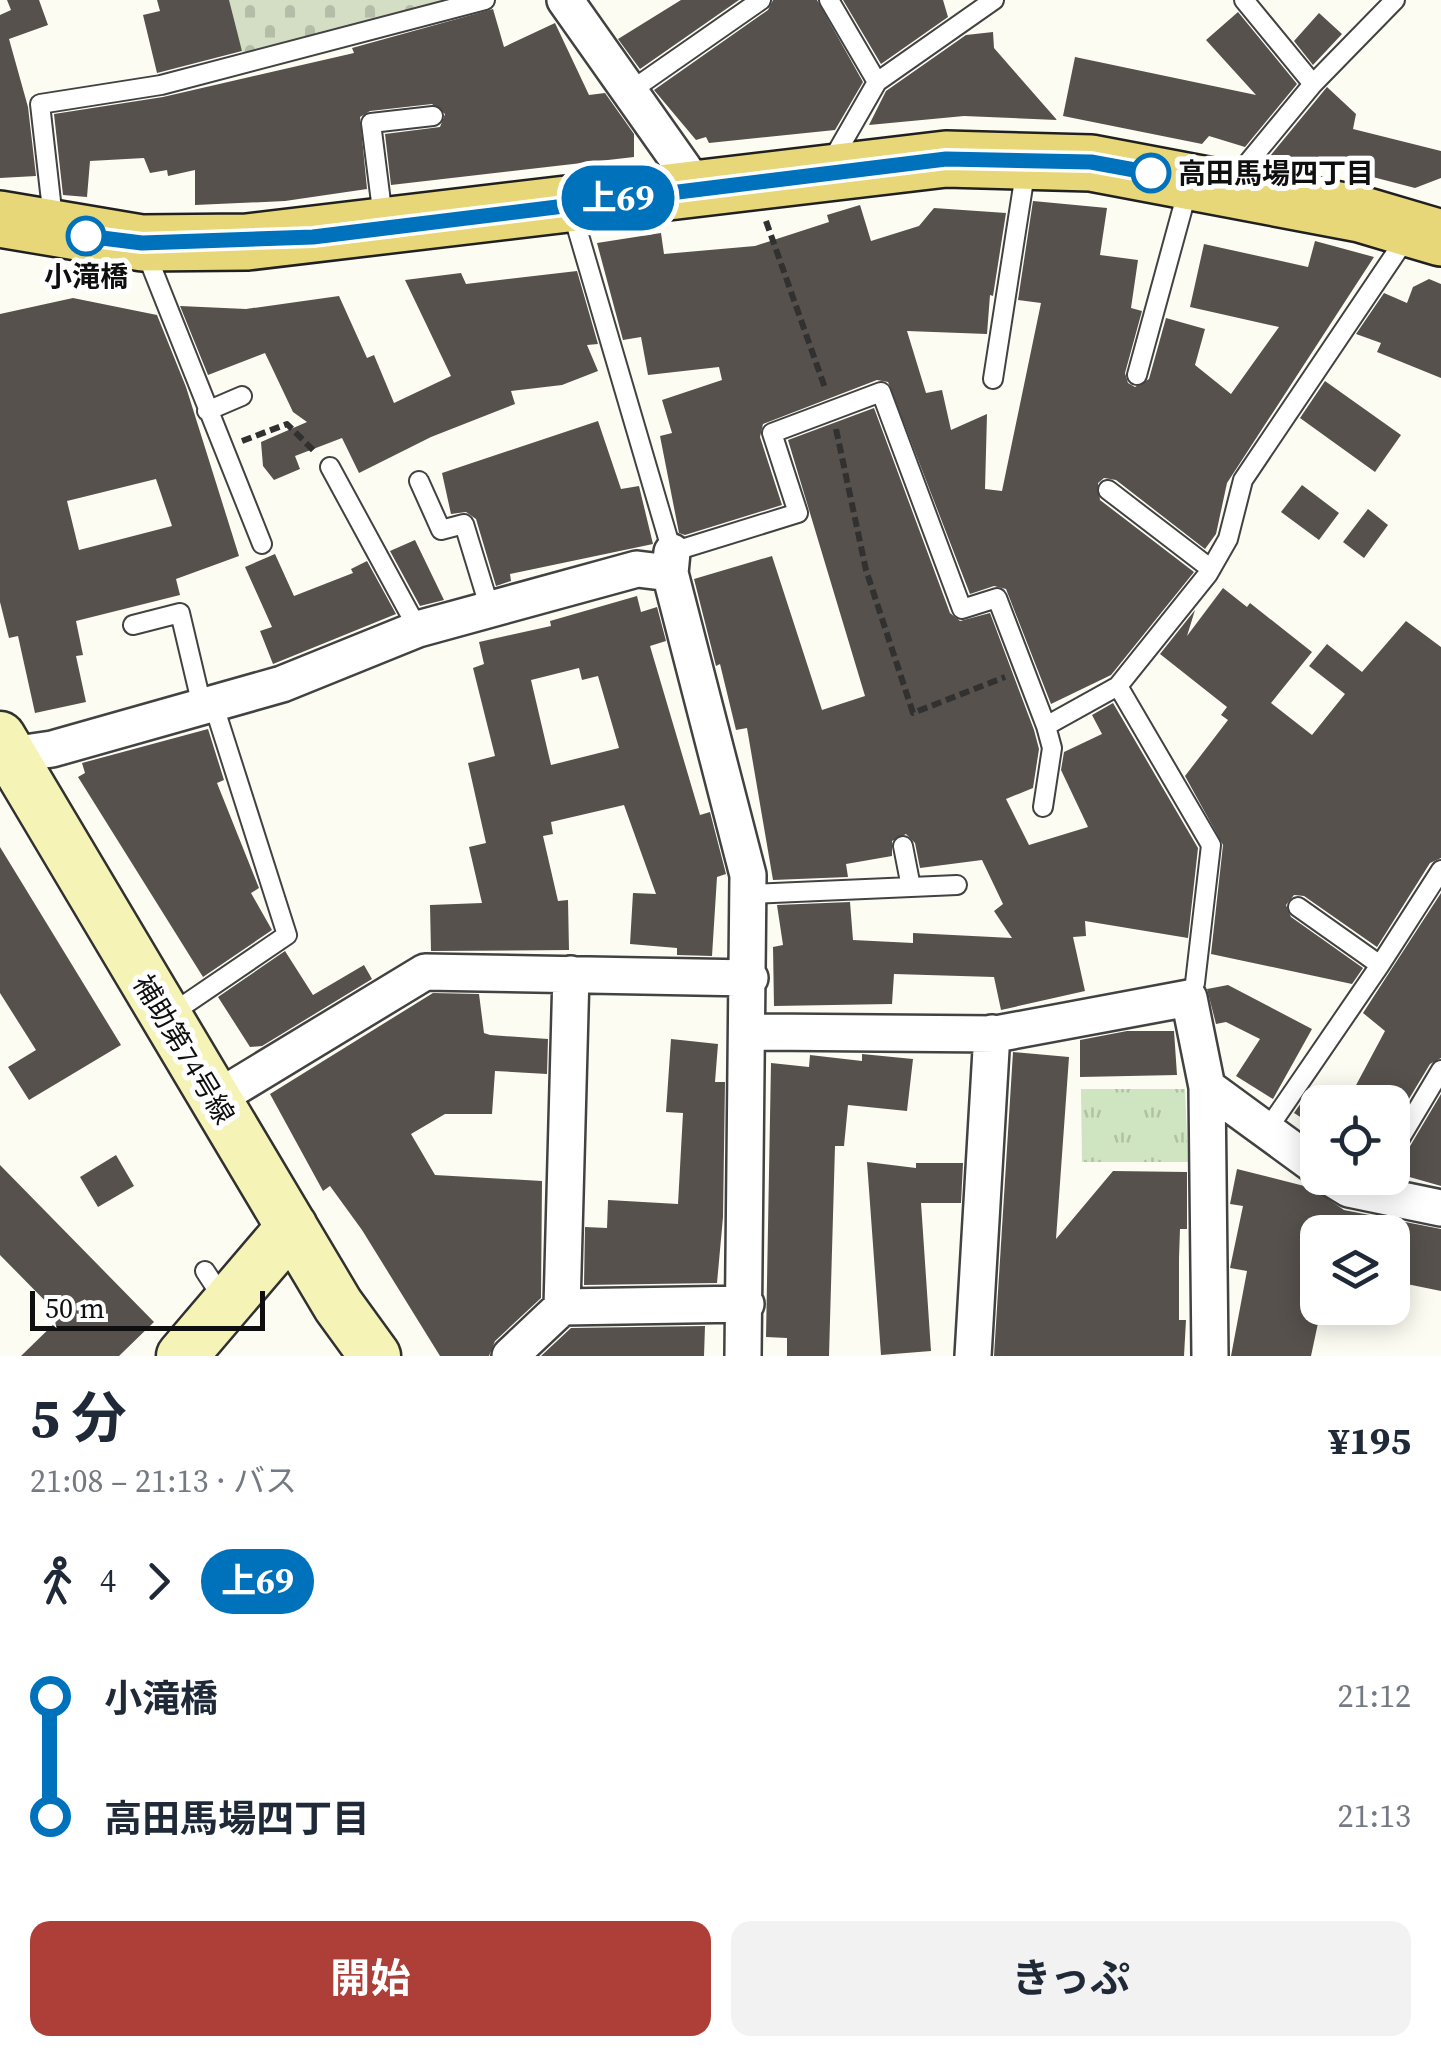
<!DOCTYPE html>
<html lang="ja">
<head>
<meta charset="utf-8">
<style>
	:root { --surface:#fff; --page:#f2f2f3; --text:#1f2937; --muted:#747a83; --accent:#ae3e38 }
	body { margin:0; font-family:"Source Serif 4","Noto Sans JP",serif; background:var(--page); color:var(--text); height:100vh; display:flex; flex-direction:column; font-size:38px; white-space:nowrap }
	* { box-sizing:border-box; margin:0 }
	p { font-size:32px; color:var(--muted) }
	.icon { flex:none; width:55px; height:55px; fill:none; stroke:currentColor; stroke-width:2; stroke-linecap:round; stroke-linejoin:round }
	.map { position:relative; height:1356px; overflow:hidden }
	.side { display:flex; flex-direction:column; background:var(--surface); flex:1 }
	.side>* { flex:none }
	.badge { padding:0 20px; border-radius:32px; font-size:35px; line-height:65px }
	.controls { position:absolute; left:1300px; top:1085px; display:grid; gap:20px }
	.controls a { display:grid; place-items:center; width:110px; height:110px; border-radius:20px; background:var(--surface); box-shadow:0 5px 25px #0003; font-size:50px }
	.scale { position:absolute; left:30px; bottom:25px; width:235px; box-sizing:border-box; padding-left:10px; border:5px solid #0f0f0f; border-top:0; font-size:28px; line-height:35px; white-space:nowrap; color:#0f0f0f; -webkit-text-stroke:8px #fff; paint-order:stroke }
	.map>.badge { position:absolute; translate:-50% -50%; box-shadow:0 0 0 5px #fff }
	.legs { display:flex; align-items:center; gap:15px; height:110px; padding:0 30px; font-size:32px }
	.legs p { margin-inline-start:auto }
	.headline { display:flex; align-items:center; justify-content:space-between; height:170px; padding:0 30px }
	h1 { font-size:55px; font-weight:700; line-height:75px }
	.button { display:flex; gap:20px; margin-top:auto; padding:20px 30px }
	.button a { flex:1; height:115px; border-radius:20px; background:var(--accent); color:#fff; font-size:40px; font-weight:700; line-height:115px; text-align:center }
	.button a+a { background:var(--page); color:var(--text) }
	ul { padding:0 30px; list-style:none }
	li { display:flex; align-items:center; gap:35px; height:120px; font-size:38px }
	li i { display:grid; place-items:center; width:15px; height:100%; margin:0 12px; background:currentColor }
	li i::after { content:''; width:25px; height:25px; margin:-12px; border:8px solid; border-radius:50%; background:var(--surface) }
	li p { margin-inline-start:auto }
	li:first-child i { background:linear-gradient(#0000 50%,currentColor 0) }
	li:last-child i { background:linear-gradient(currentColor 50%,#0000 0) }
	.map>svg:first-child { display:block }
	.cemetery { fill:url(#cemetery-stones) }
	.park { fill:url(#park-tufts) }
	.building { fill:#56514d; fill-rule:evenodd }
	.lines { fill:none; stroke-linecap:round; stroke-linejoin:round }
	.lane-casing { stroke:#424242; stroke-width:22 }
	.street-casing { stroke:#424242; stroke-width:40 }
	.secondary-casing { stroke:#313131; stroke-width:55 }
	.primary-casing { stroke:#202020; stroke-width:60 }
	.path { stroke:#313131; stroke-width:6; stroke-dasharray:10 5; stroke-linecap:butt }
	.lane { stroke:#fff; stroke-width:18 }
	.street { stroke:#fff; stroke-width:35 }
	.secondary { stroke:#f5f4b6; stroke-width:50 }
	.primary { stroke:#e7d779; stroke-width:55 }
	.line-1-casing { stroke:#fff; stroke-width:22 }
	.line-1 { stroke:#0072bc; stroke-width:15 }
	.stop-1-dot { fill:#fff; stroke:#0072bc; stroke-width:5 }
	.labels { text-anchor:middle; stroke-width:10; stroke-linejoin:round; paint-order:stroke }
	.stop-label { font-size:28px; font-weight:bold; fill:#0f0f0f; stroke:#fff; text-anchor:start }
	.street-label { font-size:28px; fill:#0f0f0f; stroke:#fff }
</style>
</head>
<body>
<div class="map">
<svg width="1441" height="1356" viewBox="0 0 1441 1356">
	<defs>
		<pattern id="cemetery-stones" width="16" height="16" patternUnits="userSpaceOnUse" patternTransform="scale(2.5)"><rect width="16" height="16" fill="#d3dec5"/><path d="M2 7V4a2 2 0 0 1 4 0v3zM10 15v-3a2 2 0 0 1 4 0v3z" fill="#b4bda8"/></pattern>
		<pattern id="park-tufts" width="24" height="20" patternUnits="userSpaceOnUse" patternTransform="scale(2.5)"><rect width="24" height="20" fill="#cfe4c0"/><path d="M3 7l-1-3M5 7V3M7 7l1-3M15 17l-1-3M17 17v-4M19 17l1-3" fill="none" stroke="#b1c2a4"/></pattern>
	</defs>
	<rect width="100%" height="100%" fill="#fdfcf3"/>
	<!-- cemetery -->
	<path class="cemetery" d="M 225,0 L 443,0 L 244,56 Z"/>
	<!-- park -->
	<path class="park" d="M 1081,1089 L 1185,1089 L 1188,1162 L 1082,1162 Z"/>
	<!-- building -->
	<path class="building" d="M 7,0 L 39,0 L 48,25 L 9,39 L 28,107 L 36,176 L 0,178 L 0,15 L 11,10 Z
		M 157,0 L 229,0 L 242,51 L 157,73 L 143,15 L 160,11 Z
		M 681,0 L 739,0 L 640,69 L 618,39 Z
		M 773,0 L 817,0 L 863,82 L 835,130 L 709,143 L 706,137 L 696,140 L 654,90 L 768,10 Z
		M 843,0 L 943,0 L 948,17 L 881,64 Z
		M 493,9 L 504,47 L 555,23 L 589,95 L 605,93 L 634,134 L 634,157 L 391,185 L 385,134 L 440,127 L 445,114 L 432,104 L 370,111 L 360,117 L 367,189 L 285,201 L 195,205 L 195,170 L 168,176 L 167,170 L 150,173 L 144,158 L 90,161 L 87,197 L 63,195 L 54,114 L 163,97 L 354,53 L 352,48 Z
		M 1238,12 L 1297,84 L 1245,147 L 1209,136 L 1202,144 L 1063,116 L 1075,57 L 1256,95 L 1206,40 Z
		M 1319,13 L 1342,34 L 1313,65 L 1294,41 Z
		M 993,32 L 994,48 L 1057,120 L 964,116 L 869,125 L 886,91 L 966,35 Z
		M 1327,87 L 1356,114 L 1353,129 L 1441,151 L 1441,178 L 1415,188 L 1323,164 L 1270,156 Z
		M 1033,201 L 1107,208 L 1100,255 L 1138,260 L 1131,308 L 1142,311 L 1125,373 L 1128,383 L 1135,387 L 1149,379 L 1166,318 L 1205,329 L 1195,365 L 1231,394 L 1279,327 L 1190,307 L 1204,244 L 1308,267 L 1315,241 L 1374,257 L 1227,483 L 1216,534 L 1205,549 L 1116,480 L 1104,478 L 1098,483 L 1100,500 L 1194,572 L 1111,675 L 1051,704 L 1006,589 L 994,586 L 970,594 L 888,382 L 877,380 L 763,424 L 760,437 L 782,505 L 685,535 L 679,533 L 660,436 L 672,433 L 662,400 L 722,380 L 719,367 L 648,375 L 641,337 L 623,340 L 597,243 L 661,233 L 664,254 L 755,246 L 829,222 L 827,215 L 860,205 L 871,241 L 919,226 L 934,208 L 1006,213 L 993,296 L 990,295 L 987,334 L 907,331 L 926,393 L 942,390 L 951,430 L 987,414 L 985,489 L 1002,491 L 1041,303 L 1018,300 Z
		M 577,271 L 598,344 L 587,345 L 598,371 L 562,385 L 511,391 L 515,404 L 431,437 L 359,473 L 342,438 L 295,456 L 300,469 L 274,480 L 263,466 L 261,442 L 307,422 L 293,412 L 265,353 L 208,375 L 180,306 L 246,309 L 339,296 L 367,358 L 374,355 L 394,403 L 451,376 L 405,280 L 461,273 L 466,284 Z
		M 1429,279 L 1441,284 L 1441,378 L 1377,352 L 1381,343 L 1356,334 L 1384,293 L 1407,303 L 1413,287 Z
		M 73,298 L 157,315 L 186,387 L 239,556 L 176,579 L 180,595 L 76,621 L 83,655 L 76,656 L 86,702 L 35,713 L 18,636 L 9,638 L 0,602 L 0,314 ZM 156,479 L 172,526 L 79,550 L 67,501 Z
		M 1325,381 L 1401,435 L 1375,472 L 1300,418 Z
		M 874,408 L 950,613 L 960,621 L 990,613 L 1034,730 L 1039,749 L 1033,788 L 1006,799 L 1029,845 L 1088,827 L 1061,770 L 1064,752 L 1102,734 L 1092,715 L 1113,703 L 1198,848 L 1188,938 L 1085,921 L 1086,936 L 1073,937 L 1085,991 L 1001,1010 L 994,977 L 894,974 L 892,1004 L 774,1006 L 773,947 L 783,945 L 777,905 L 850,902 L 853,940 L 913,943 L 913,933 L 1012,938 L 994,911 L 1003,904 L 982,860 L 920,868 L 915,843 L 906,834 L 892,841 L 892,856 L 846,864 L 848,877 L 773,880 L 747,728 L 736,730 L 720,664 L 716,666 L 694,579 L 772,556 L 822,710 L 865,696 L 788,440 Z
		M 598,421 L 621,489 L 639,486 L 653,544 L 510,574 L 511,581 L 496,586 L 476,519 L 466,512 L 451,514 L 442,473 Z
		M 1302,485 L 1339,513 L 1319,540 L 1281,512 Z
		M 1368,509 L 1388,525 L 1364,558 L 1343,542 Z
		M 415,540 L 444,600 L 420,606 L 390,551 Z
		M 275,554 L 294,596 L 353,573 L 351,569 L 367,561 L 396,614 L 273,664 L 260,631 L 272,627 L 245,567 Z
		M 1223,588 L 1247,607 L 1250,603 L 1312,652 L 1271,703 L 1312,735 L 1345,694 L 1309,666 L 1327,644 L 1362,672 L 1406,621 L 1441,647 L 1441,858 L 1430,863 L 1377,947 L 1304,896 L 1294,895 L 1286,905 L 1291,917 L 1363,968 L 1352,984 L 1211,954 L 1223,845 L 1185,776 L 1228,720 L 1221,715 L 1227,707 L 1160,654 L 1195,610 L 1187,636 Z
		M 637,596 L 641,612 L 657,607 L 666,641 L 650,646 L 700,815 L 710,812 L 726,874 L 717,877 L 712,956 L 677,955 L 677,948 L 630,944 L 633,893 L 656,894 L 624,805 L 551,822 L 553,834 L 543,836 L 558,901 L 568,900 L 569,950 L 431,951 L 430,905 L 482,903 L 469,847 L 486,843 L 468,763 L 495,756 L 473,668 L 484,664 L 479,642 L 551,626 L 550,621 ZM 579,668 L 582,680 L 598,676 L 619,748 L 551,765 L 531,680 Z
		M 208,729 L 224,780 L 217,783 L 259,888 L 251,893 L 272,930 L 203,977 L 78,777 L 85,773 L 82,763 Z
		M 0,847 L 121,1045 L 29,1100 L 8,1067 L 36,1050 L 0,993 Z
		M 1441,893 L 1441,1058 L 1430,1064 L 1392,1127 L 1392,1102 L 1347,1102 L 1385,1031 L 1363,1013 Z
		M 285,951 L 313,995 L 364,965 L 372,979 L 262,1046 L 250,1047 L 218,997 Z
		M 1228,985 L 1312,1029 L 1273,1099 L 1236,1076 L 1260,1039 L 1226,1022 L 1216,1024 L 1207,989 Z
		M 433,993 L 479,994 L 484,1033 L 490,1035 L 548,1039 L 547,1074 L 495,1071 L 492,1114 L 445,1114 L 411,1134 L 435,1175 L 542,1181 L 541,1298 L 495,1341 L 489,1356 L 440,1356 L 362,1230 L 330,1186 L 323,1191 L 270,1094 Z
		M 1127,1031 L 1174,1031 L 1177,1075 L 1080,1077 L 1080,1040 Z
		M 671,1039 L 718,1044 L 715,1082 L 725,1082 L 723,1217 L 717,1283 L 584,1285 L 585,1227 L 607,1228 L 608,1200 L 678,1204 L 683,1113 L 666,1112 Z
		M 1013,1052 L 1069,1057 L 1056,1239 L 1113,1171 L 1187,1172 L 1187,1229 L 1180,1229 L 1179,1258 L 1179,1320 L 1186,1320 L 1184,1356 L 994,1356 Z
		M 862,1054 L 913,1059 L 907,1111 L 848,1105 L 844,1146 L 835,1146 L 829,1356 L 787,1356 L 787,1338 L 766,1337 L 771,1063 L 809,1067 L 810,1055 L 862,1061 Z
		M 1312,1087 L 1318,1090 L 1318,1128 L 1294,1113 Z
		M 1441,1094 L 1441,1186 L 1392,1172 L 1392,1164 L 1403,1158 Z
		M 116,1155 L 134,1186 L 98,1207 L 80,1177 Z
		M 867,1162 L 916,1168 L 916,1163 L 963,1163 L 961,1203 L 921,1203 L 931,1351 L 881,1355 Z
		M 0,1165 L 154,1322 L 119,1356 L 21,1356 L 61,1317 L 0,1255 Z
		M 1237,1169 L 1312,1188 L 1344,1210 L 1441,1229 L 1441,1291 L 1392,1281 L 1392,1232 L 1318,1232 L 1306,1306 L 1321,1309 L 1311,1356 L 1231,1356 L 1247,1271 L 1230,1268 L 1243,1206 L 1230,1204 Z
		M 705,1326 L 704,1356 L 541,1356 L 571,1328 Z"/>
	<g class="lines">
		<!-- lane casing -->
		<g class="lane-casing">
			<path id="lane" d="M 829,0 L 877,82 L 830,164
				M 1244,0 L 1313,84
				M 877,82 L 994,0
				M 629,92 L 761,0
				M 1232,182 L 1313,84 L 1395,0
				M 571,208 L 672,552 L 798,513 L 772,433 L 881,392 L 962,609 L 997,598 L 1046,726 L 1118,686
				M 383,218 L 371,123 L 433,116
				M 45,223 L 51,201 L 40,104 L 161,85 L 485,0
				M 144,248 L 262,544
				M 1137,375 L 1189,185
				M 993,379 L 1026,167
				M 207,411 L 242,396
				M 330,467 L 418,629
				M 419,481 L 441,530 L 464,524 L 490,609
				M 1108,490 L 1211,569
				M 133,625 L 180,613 L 202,706
				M 1043,807 L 1052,748 L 1046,726
				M 903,846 L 911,887
				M 749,894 L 957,885
				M 1380,965 L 1441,870
				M 1189,998 L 1195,983 L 1211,845 L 1118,686 L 1208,574 L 1228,539 L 1243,480 L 1408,235
				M 171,1014 L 287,935 L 213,703
				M 1265,1133 L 1380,965 L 1298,907
				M 1392,1152 L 1441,1070
				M 205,1271 L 224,1300"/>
		</g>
		<!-- street casing -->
		<g class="street-casing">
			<path id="street" d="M 565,0 L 697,187
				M 672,552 L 670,573 L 748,875 L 743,1356
				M 11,755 L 52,749 L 282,684 L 418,629 L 637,569 L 670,573
				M 749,1032 L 996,1034 L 1189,998 L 1207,1087 L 1210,1356
				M 1207,1087 L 1318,1168
				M 214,1100 L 425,972 L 750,978
				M 1331,1178 L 1349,1189 L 1441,1208
				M 562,1307 L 571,974
				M 510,1356 L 562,1307 L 746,1304
				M 973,1356 L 992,1033"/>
		</g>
		<!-- secondary casing -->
		<g class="secondary-casing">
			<path id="secondary" d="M 0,737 L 338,1305 L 375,1356
				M 182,1356 L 292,1227"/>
		</g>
		<!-- primary casing -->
		<g class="primary-casing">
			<path id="primary" d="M 0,219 L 142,243 L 247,242 L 946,159 L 1091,163 L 1360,214 L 1441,238"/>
		</g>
		<!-- path -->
		<path class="path" d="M 766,221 L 825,388
			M 836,429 L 866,570 L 913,713 L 1005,677
			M 242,441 L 287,424 L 315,452"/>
		<!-- lane -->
		<use href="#lane" class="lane"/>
		<!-- street -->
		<use href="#street" class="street"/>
		<!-- secondary -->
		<use href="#secondary" class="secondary"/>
		<!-- primary -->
		<use href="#primary" class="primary"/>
	</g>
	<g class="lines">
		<!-- line-1 casing -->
		<g class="line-1-casing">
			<path id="line-1" d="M 86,236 L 142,243 L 313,237 L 946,159 L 1091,162 L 1151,173"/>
		</g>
		<!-- line-1 -->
		<use href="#line-1" class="line-1"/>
	</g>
	<!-- markers -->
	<g class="stop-1-dot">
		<circle cx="1151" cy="173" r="18"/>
		<circle cx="86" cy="236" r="18"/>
	</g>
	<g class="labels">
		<!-- stop labels -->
		<g class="stop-label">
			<text x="1178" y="183">高田馬場四丁目</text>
			<text x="86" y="286" text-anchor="middle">小滝橋</text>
		</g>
		<!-- street labels -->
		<g class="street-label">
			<text transform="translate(184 1049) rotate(59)" y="10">補助第74号線</text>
		</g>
	</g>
</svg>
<div class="controls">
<a><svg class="icon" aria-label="locate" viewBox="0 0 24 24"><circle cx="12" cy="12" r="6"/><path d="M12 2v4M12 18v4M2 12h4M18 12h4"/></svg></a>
<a><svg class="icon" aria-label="layers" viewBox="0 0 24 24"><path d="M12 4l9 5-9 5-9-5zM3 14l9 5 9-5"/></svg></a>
</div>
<div class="scale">50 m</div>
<b class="badge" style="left:618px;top:198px;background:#0072bc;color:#fff">上69</b>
</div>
<section class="side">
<div class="headline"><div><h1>5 分</h1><p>21:08 – 21:13 · バス</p></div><b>¥195</b></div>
<div class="legs"><svg class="icon" aria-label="walk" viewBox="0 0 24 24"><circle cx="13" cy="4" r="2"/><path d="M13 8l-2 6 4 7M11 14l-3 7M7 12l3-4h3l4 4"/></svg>4<svg class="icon" aria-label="forward" viewBox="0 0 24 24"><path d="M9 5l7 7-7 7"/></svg><b class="badge" style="background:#0072bc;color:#fff">上69</b></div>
<ul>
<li><i style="color:#0072bc"></i><b>小滝橋</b><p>21:12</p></li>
<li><i style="color:#0072bc"></i><b>高田馬場四丁目</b><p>21:13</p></li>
</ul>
<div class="button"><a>開始</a><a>きっぷ</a></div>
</section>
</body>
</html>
